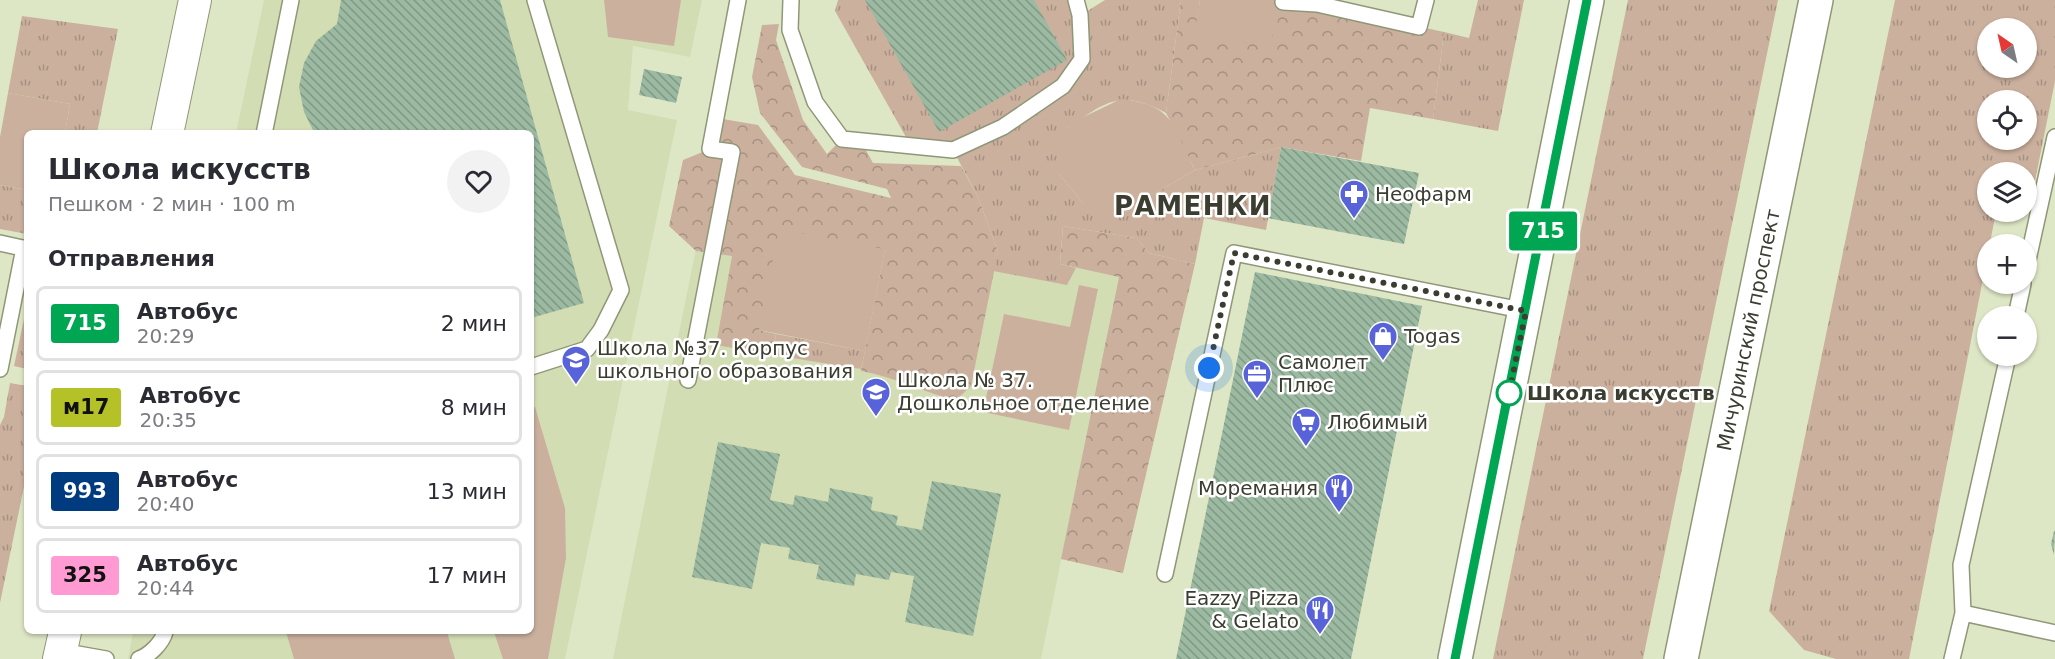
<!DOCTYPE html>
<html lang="ru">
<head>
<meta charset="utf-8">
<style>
	:root { --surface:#fff; --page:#f2f2f3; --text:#2b2b33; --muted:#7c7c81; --line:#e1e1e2 }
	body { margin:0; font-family:"DejaVu Sans",sans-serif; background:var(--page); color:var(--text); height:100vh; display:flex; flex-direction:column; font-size:22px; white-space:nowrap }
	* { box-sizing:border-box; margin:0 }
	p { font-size:20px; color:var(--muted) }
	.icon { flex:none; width:33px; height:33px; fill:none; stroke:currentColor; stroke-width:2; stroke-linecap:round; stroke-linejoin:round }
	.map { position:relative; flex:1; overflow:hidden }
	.sheet { position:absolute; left:24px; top:130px; width:510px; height:504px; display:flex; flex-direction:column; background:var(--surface); border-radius:9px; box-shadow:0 2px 4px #0004 }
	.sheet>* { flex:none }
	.badge { padding:0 12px; border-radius:4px; font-size:21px; line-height:39px }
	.needle { width:39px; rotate:326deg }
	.buttons { position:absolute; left:1977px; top:18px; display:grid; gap:12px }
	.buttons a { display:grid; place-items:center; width:60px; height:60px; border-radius:50%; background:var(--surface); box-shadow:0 2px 4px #0004; font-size:30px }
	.you { position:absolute; width:30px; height:30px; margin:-15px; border:4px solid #fff; border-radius:50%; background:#1a73e8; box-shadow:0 0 0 9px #1a73e833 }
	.map>.badge { position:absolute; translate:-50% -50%; box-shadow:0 0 0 3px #fff }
	h2 { padding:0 24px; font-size:22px; line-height:54px }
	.round { display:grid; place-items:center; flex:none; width:63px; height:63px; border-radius:32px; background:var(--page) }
	.headline { display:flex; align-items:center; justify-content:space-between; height:102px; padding:0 24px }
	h1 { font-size:28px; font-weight:700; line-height:45px }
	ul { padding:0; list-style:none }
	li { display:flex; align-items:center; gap:18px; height:75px; margin:0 12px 9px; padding:0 12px; border:3px solid var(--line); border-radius:9px }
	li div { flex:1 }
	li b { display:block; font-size:22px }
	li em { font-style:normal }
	li .badge { min-width:66px; font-weight:700; text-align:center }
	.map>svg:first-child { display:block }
	.built { fill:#d3ddb4 }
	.grass { fill:url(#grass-tufts); fill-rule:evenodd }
	.forest { fill:url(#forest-crowns) }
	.green { fill:#cbb09e }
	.building { fill:url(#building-back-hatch) }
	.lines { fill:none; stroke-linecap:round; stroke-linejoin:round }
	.lane-casing { stroke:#909778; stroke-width:18 }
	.street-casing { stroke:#909778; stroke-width:34 }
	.primary-casing { stroke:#909778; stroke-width:36 }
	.lane { stroke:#fff; stroke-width:15 }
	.street { stroke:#fff; stroke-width:32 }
	.primary { stroke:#fff; stroke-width:33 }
	.line-casing { stroke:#fff; stroke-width:14 }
	.line { stroke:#00a651; stroke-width:9 }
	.walk { stroke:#3a3d30; stroke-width:6; stroke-dasharray:0 10.8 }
	.stop-dot { fill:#fff; stroke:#00a651; stroke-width:3 }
	.labels { text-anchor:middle; stroke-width:5; stroke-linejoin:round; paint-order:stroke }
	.poi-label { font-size:20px; fill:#3a3d30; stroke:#fff; text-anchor:start }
	.street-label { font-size:20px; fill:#3a3d30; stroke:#fff }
	.stop-label { font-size:20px; font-weight:bold; fill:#3a3d30; stroke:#fff; text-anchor:start }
	.district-label { font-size:26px; font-weight:bold; letter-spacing:1.5px; fill:#3a3d30; stroke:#fff }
</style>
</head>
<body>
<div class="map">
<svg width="2055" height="659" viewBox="0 0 2055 659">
	<defs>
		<pattern id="grass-tufts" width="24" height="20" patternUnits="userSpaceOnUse" patternTransform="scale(1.5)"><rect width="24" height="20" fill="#cbb09e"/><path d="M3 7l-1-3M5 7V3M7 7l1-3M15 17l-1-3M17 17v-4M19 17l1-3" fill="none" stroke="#a69081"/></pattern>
		<pattern id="forest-crowns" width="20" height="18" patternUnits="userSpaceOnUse" patternTransform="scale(1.5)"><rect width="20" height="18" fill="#cbb09e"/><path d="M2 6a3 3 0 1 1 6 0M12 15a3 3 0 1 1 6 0" fill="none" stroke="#a69081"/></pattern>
		<pattern id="building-back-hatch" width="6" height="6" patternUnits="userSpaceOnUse" patternTransform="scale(1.5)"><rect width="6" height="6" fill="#9cbaa1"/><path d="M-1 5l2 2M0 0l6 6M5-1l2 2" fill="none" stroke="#809884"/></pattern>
	</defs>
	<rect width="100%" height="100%" fill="#dee7c5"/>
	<!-- built -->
	<path class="built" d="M 264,0 L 702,0 L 690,57 L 633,46 L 628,110 L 677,120 L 565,659 L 128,659 L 133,632 L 531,632 L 531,134 L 236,133 Z
		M 707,194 L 1119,276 L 1041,659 L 613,659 Z"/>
	<!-- grass -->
	<path class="grass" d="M 838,0 L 1076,0 L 1081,15 L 1105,0 L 1181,0 L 1166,113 C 1120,89 1107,101 1068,128 L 1059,174 L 1083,203 L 1154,194 L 1195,170 L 1281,147 L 1266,230 L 1204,218 L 1195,264 L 1149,253 L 1136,238 L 1063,226 L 1060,264 L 1076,268 L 1067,285 L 993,271 L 998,252 L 978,197 L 953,150 L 911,146 L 835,11 Z
		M 1478,0 L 1524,0 L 1498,131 L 1433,119 L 1444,32 L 1469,38 Z
		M 1628,0 L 1778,0 L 1643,659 L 1493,659 Z
		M 1895,0 L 2055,0 L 2055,81 L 2032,196 L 2027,196 L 2026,172 L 1988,172 L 1988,212 L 1996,212 L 1909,659 L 1836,659 L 1804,650 L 1769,611 ZM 1988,28 L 2026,28 L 2026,68 L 1988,68 ZM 1988,100 L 2026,100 L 2026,140 L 1988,140 Z
		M 22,16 L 118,29 L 97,133 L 65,133 L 70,104 L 8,93 Z
		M 0,185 L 27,190 L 27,234 L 0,229 Z
		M 27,305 L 27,369 L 14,366 Z
		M 776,334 L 865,351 L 861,369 L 773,355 Z
		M 10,383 L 27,386 L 27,472 L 0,603 L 0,425 L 4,417 Z"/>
	<!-- forest -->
	<path class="forest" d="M 1181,0 L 1200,0 L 1195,36 L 1283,2 L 1317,4 L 1444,32 L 1433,119 L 1370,108 L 1361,161 L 1281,147 L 1195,170 L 1166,113 Z
		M 779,24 L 776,40 L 803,120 L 827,154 L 842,139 L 861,141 L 873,163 L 961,166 L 978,197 L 998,252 L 971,386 L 955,401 C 923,391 893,377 861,371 L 885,249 L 759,330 L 776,334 L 772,355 L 716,345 L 732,256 L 696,251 L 669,226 L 683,160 L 710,149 L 717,118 L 758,125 L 795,175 L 891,198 L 887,189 L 802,167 L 760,113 L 752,77 L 762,25 Z
		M 1063,226 L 1136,238 L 1149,253 L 1195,264 L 1123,573 L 1061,559 L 1119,277 L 1060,264 Z"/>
	<!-- green -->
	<path class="green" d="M 604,0 L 681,0 L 674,46 L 608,37 Z
		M 1200,0 L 1283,0 L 1283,2 L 1274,34 L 1261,44 L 1194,36 Z
		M 8,93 L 70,104 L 65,133 L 27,134 L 27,190 L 0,185 L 0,137 Z
		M 1121,99 C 1175,105 1173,126 1195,170 L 1154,194 L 1120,208 L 1083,203 L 1059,174 L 1055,141 L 1075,121 Z
		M 779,229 L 885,249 L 865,351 L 759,330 Z
		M 1079,285 L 1098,289 L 1069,430 L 983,412 L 1004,314 L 1070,327 Z
		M 535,407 L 565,508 L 566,558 L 548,659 L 503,659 L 494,632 L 531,632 L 531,408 Z
		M 286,632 L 447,632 L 455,659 L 294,659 Z"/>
	<!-- building -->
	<path class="building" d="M 341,0 L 500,0 L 584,303 L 531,318 L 531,134 L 315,134 L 304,112 L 299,87 L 304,63 L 316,41 L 337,24 Z
		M 865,0 L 1034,0 L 1067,60 L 939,132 Z
		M 644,69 L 682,77 L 676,103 L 639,95 Z
		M 1281,147 L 1419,173 L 1404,244 L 1268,218 Z
		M 1255,272 L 1422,306 L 1351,659 L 1176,659 Z
		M 718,442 L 780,454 L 770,500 L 793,505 L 795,495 L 828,502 L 830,488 L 873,497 L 871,510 L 898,516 L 896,525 L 922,530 L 932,481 L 1001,494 L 973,636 L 905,622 L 914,576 L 891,572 L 889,580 L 856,574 L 854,586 L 816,579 L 819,565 L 788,559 L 790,548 L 761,543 L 752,589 L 692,577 Z
		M 2054,531 L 2055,531 L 2054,555 L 2051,544 Z"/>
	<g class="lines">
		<!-- lane casing -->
		<g class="lane-casing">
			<path id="lane" d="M 791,0 L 790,30 L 815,102 L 842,139 L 953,150 L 1003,127 L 1063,86 L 1082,59 L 1080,15 L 1076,0
				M 1283,2 L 1317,4 L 1318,0
				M 1317,4 L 1419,27 L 1426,0
				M 264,134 L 291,0
				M 0,243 L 27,249
				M 2026,269 L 2055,137
				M 2016,316 L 2023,284
				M 2008,356 L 1961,565 L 1963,613 L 2055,633
				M 531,367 L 587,349 L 601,330 L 621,290 L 535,0
				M 0,369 L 24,248
				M 688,380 L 732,152 L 710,149 L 738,0
				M 1165,574 L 1234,253 L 1526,311
				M 61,651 L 106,659
				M 139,659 C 150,655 162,643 165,632
				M 1952,659 L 1963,613"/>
		</g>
		<!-- street casing -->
		<g class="street-casing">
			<path id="street" d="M 167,134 L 195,0
				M 59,659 L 65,632"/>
		</g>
		<!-- primary casing -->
		<g class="primary-casing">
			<g id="primary">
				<path d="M 1455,659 L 1587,0"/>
				<path id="s1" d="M 1681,659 L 1816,0"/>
			</g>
		</g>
		<!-- lane -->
		<use href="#lane" class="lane"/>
		<!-- street -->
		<use href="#street" class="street"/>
		<!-- primary -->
		<use href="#primary" class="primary"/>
	</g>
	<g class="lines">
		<!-- line casing -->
		<g class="line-casing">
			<path id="line" d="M 1455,659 L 1587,0"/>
		</g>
		<!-- line -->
		<use href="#line" class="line"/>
		<!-- walk -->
		<path class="walk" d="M 1209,368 L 1234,253 L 1526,311 L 1509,393"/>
	</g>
	<!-- icons -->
	<defs>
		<g id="pharmacy-pin" transform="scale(1.5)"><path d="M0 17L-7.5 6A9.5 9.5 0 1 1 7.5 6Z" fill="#5863d9" stroke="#fff"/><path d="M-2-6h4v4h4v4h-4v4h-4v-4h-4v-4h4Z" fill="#fff"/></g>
		<g id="shop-pin" transform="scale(1.5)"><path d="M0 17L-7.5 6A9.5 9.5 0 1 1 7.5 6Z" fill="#5863d9" stroke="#fff"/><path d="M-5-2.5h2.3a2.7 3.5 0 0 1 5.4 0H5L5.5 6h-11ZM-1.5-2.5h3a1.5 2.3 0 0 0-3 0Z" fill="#fff"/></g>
		<g id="school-pin" transform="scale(1.5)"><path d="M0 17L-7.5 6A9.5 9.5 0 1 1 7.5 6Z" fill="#5863d9" stroke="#fff"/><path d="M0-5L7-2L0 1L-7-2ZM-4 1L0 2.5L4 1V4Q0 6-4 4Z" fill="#fff"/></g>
		<g id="office-pin" transform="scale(1.5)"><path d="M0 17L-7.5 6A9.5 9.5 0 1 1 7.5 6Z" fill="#5863d9" stroke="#fff"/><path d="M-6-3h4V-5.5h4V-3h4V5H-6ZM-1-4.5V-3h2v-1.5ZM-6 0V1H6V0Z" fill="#fff"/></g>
		<g id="supermarket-pin" transform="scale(1.5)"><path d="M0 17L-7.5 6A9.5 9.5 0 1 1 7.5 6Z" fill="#5863d9" stroke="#fff"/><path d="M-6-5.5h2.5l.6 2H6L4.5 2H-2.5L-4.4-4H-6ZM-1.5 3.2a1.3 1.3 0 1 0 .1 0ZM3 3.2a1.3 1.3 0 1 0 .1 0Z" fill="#fff"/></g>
		<g id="restaurant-pin" transform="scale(1.5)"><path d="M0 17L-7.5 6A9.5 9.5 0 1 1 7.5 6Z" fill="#5863d9" stroke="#fff"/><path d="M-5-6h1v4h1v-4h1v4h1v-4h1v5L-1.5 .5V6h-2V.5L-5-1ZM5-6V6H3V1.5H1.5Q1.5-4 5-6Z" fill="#fff"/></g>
	</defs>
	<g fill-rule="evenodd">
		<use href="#pharmacy-pin" x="1354" y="194"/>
		<use href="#shop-pin" x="1383" y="336"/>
		<use href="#school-pin" x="576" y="360"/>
		<use href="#office-pin" x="1257" y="374"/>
		<use href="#school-pin" x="876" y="392"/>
		<use href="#supermarket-pin" x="1306" y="422"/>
		<use href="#restaurant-pin" x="1339" y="488"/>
		<use href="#restaurant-pin" x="1320" y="610"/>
	</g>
	<!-- markers -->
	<circle class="stop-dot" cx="1509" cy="393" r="12"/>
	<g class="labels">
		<!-- poi labels -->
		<g class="poi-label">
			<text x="1375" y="201">Неофарм</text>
			<text x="1404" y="343">Togas</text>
			<text x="597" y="355">Школа №37. Корпус<tspan x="597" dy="23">школьного образования</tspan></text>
			<text x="1278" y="369">Самолет<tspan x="1278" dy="23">Плюс</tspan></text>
			<text x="897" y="387">Школа № 37.<tspan x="897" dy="23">Дошкольное отделение</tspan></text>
			<text x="1327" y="429">Любимый</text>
			<text x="1318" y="495" text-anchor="end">Моремания</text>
			<text x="1299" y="605" text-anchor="end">Eazzy Pizza<tspan x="1299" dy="23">&amp; Gelato</tspan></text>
		</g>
		<!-- street labels -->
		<g class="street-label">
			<text dy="7" stroke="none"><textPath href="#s1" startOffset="336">Мичуринский проспект</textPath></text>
		</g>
		<!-- stop labels -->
		<g class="stop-label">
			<text x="1527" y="400">Школа искусств</text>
		</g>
		<!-- district labels -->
		<g class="district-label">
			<text x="1193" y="215">РАМЕНКИ</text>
		</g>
	</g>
</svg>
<div class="buttons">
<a><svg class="needle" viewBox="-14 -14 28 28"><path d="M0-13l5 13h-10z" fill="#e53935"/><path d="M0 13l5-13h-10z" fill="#7c7c81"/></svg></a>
<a><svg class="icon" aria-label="locate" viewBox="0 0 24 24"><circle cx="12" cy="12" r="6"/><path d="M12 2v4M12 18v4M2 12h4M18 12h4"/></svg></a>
<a><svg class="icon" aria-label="layers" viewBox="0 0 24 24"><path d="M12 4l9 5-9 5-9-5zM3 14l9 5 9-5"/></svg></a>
<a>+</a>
<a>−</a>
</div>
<div class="you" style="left:1209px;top:368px"></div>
<b class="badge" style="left:1543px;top:231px;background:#00a651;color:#fff">715</b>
<section class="sheet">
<div class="headline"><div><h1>Школа искусств</h1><p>Пешком · 2 мин · 100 m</p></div><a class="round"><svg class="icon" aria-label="heart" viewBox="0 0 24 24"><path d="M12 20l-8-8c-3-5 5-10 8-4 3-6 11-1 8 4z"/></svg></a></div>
<h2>Отправления</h2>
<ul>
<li><span class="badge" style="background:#00a651;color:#fff">715</span><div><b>Автобус</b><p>20:29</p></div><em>2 мин</em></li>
<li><span class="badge" style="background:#b4c227;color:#111">м17</span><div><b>Автобус</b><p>20:35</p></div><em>8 мин</em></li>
<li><span class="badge" style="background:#003b80;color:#fff">993</span><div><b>Автобус</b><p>20:40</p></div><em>13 мин</em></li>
<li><span class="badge" style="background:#ff9ad2;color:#111">325</span><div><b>Автобус</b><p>20:44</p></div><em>17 мин</em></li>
</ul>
</section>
</div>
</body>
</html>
